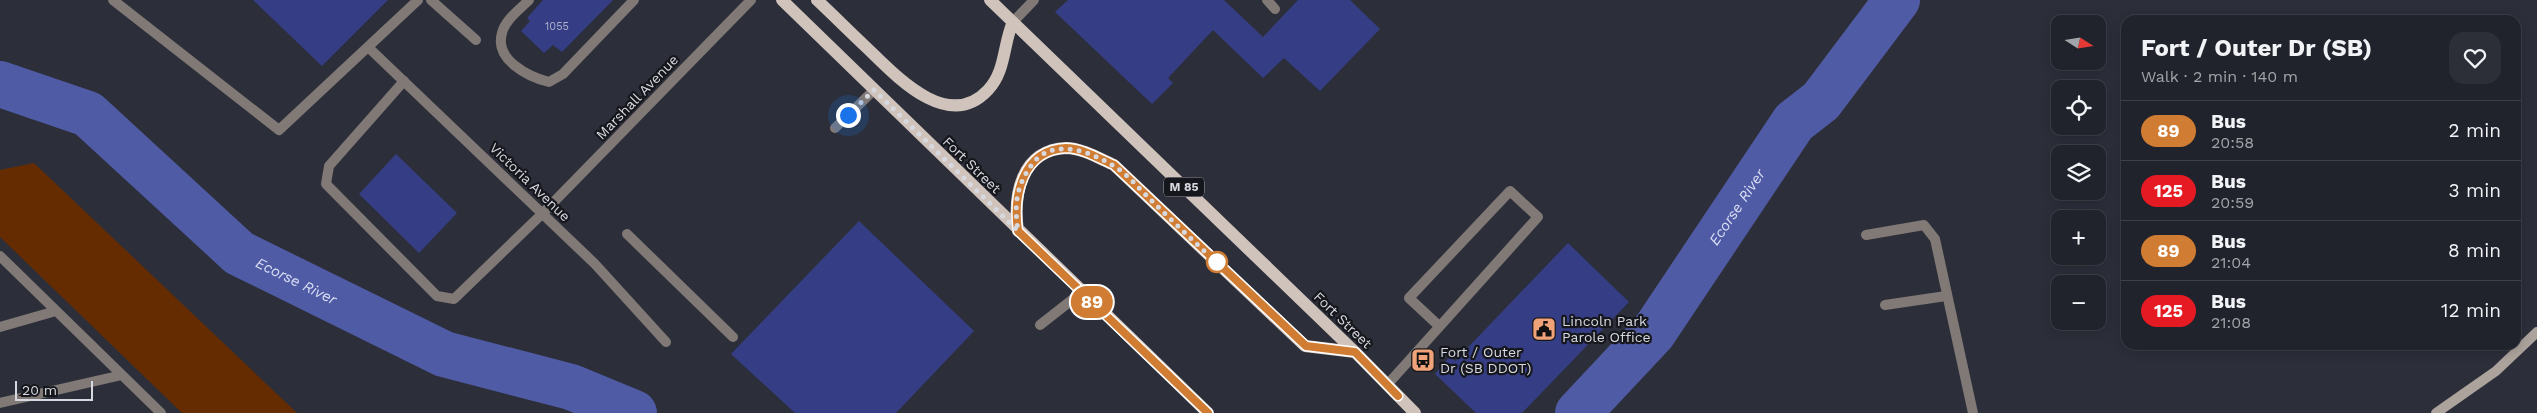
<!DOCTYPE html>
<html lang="en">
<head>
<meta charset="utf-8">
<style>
	:root { --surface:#21232c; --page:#2d2f38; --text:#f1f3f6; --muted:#a2a4a9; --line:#3e4048 }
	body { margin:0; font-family:"Work Sans",sans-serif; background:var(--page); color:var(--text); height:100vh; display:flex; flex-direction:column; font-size:19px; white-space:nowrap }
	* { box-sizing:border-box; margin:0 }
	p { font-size:16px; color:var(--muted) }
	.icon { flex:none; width:28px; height:28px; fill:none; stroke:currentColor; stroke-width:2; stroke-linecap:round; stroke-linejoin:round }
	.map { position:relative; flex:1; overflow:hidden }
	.side { position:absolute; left:2121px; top:15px; width:400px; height:335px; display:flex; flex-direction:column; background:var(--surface); border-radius:15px; box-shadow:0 2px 12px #0003,0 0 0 1px var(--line) }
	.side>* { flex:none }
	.badge { padding:0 10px; border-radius:16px; font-size:18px; line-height:32px }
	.needle { width:32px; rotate:102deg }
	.tools { position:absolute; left:2051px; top:15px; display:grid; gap:10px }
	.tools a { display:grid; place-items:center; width:55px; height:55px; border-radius:10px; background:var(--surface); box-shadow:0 2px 12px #0003,0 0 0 1px var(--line); font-size:25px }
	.scale { position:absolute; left:15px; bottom:12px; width:78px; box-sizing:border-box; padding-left:5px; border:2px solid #d7d9e1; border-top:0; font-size:14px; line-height:18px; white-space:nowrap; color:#d7d9e1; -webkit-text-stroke:4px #16171c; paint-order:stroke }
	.you { position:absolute; width:25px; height:25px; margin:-12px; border:4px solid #fff; border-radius:50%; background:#1a73e8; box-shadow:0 0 0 8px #1a73e833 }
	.map>.badge { position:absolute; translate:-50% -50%; box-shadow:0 0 0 2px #fff }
	.round { display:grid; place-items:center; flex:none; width:52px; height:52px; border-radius:15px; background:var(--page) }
	.head { display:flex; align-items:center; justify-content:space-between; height:85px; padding:0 20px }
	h1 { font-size:24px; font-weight:700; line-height:38px }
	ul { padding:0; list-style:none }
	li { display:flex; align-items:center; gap:15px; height:60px; padding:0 20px; border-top:1px solid var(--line) }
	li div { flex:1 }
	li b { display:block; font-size:19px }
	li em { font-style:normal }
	li .badge { min-width:55px; font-weight:700; text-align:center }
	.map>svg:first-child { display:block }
	.green { fill:#662c01 }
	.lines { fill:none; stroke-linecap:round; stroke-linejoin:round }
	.river { stroke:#505ba6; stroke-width:46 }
	.building { fill:#353d85 }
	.lane { stroke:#807976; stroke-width:10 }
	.street { stroke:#807976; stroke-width:10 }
	.secondary { stroke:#ada39d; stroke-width:10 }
	.primary { stroke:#d0c3bc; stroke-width:12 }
	.line-casing { stroke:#fff; stroke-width:11 }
	.line { stroke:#d07c32; stroke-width:8 }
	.walk { stroke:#d7d9e1; stroke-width:5; stroke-dasharray:0 9 }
	.stop-dot { fill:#fff; stroke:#d07c32; stroke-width:2.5 }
	.labels { text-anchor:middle; stroke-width:4.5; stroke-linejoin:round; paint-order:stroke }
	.number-label { font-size:11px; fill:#aeb2ca }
	.shield { fill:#16171c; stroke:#9d9fa6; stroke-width:1 }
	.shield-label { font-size:12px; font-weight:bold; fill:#d7d9e1 }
	.street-label { font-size:14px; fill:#d7d9e1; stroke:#16171c }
	.poi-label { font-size:14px; fill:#d7d9e1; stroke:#16171c; text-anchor:start }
	.water-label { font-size:15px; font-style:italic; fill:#d9def4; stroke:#16171c }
</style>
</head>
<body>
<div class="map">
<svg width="2537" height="413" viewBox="0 0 2537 413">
	<rect width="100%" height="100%" fill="#2c2f3a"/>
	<!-- green -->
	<path class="green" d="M 34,163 L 297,413 L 182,413 L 0,237 L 0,170 Z"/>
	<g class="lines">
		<!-- river -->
		<g class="river">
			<path id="s1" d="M 0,84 L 88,114 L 239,253 L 444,354 L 571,387 L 634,413"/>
			<path id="s2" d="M 1578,413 L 1653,333 L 1794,122 L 1821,101 L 1897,0"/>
		</g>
	</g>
	<!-- building -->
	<path class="building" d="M 253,0 L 388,0 L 322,66 Z
		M 543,0 L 613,0 L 562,52 L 553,45 L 544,53 L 521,31 L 530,21 L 527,18 Z
		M 1068,0 L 1224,0 L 1263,37 L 1298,0 L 1350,0 L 1380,29 L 1320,91 L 1284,58 L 1263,78 L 1213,30 L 1168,78 L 1173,83 L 1152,104 L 1055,12 Z
		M 396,154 L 457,213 L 419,253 L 359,194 Z
		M 859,221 L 974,331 L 896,413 L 795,413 L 731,354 Z
		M 1568,243 L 1629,302 L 1522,413 L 1476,413 L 1435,374 L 1450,356 L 1455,361 Z"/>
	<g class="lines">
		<!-- lane -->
		<path class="lane" d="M 113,0 L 279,130 L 418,0
			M 431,0 L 476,40
			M 529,0 C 519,10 505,20 502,33 C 494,60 529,77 549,82 L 563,74 L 634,0
			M 404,81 L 329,166 L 326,184 L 437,296 L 454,299 L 543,213
			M 835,128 L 874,90
			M 627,234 L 733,337
			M 1866,235 L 1924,225 L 1935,239 L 1973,413
			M 0,256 L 161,413
			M 1885,305 L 1946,296
			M 1040,325 L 1082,292
			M 0,327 L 56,311
			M 1387,385 L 1538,217 L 1510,191 L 1409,298 L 1439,326
			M 0,403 L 122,375"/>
		<!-- street -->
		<path class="street" d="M 1267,0 L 1275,9
			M 1013,22 L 1034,0
			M 369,48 L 595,264 L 666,342
			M 543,213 L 751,0"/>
		<!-- secondary -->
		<path class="secondary" d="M 2436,413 L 2496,371 L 2537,332"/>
		<!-- primary -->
		<path class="primary" d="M 782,0 L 1208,413
			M 817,0 C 834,16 850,32 867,48 C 896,76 948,133 988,90 C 1006,71 1003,44 1013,22
			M 990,0 L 1355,352 L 1415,413
			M 1018,231 C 1013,195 1021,150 1066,148 C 1082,148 1100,159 1114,165 L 1305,346 L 1355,352"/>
	</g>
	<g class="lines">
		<!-- line casing -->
		<g class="line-casing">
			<path id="line" d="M 1208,413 L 1018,231 C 1013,196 1022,150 1066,148 C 1082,148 1100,159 1114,165 L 1306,346 L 1355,352 L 1398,396"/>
		</g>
		<!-- line -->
		<use href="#line" class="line"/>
		<!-- walk -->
		<path class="walk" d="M 848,115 L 874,90 L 1018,231 C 1014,205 1016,185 1033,163 C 1053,138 1089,151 1112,165 C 1126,172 1138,188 1149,198 C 1173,222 1198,245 1223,269 L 1217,262"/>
	</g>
	<!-- icons -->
	<defs>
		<g id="civic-square" transform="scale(1.25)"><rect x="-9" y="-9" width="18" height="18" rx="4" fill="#f0a378" stroke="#16171c"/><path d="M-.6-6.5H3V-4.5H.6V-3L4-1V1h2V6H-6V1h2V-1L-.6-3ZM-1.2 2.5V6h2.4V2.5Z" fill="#111"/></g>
		<g id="bus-square" transform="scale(1.25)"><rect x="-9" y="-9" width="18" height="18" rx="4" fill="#f0a378" stroke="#16171c"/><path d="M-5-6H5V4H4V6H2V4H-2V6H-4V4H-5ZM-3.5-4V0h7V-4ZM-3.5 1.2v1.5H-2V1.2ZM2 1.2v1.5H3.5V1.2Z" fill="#111"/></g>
	</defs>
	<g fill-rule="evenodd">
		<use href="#civic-square" x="1544" y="329"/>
		<use href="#bus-square" x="1423" y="360"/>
	</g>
	<!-- markers -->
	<circle class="stop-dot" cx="1217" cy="262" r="10"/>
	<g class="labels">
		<!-- number labels -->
		<g class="number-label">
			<text x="557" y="30">1055</text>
		</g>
		<!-- shield labels -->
		<rect class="shield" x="1164" y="177.5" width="40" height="19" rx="4"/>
		<g class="shield-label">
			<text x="1184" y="191">M 85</text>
		</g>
		<!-- street labels -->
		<g class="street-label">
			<text transform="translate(637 97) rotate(-46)" y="5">Marshall Avenue</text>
			<text transform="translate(972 165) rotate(44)" y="5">Fort Street</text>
			<text transform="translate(530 182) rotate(44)" y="5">Victoria Avenue</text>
			<text transform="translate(1343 320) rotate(44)" y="5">Fort Street</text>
		</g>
		<!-- poi labels -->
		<g class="poi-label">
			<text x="1562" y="326">Lincoln Park<tspan x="1562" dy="16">Parole Office</tspan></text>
			<text x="1440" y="357">Fort / Outer<tspan x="1440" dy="16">Dr (SB DDOT)</tspan></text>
		</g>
		<!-- water labels -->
		<g class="water-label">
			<text dy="5" stroke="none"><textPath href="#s2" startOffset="261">Ecorse River</textPath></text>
			<text dy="5" stroke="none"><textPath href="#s1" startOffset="362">Ecorse River</textPath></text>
		</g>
	</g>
</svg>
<div class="tools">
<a><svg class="needle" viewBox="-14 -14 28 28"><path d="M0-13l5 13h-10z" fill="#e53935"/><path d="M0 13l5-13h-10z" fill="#a2a4a9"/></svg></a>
<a><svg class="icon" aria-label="locate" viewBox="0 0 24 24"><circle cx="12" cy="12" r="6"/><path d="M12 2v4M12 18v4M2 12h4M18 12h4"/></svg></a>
<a><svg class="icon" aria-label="layers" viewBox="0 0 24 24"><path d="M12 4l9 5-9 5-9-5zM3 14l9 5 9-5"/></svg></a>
<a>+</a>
<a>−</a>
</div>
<div class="scale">20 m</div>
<div class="you" style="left:848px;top:115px"></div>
<b class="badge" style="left:1092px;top:302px;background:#d07c32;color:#fff">89</b>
<section class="side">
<div class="head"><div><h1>Fort / Outer Dr (SB)</h1><p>Walk · 2 min · 140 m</p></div><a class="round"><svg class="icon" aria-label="heart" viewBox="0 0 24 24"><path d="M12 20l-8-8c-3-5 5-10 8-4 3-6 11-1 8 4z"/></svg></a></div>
<ul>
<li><span class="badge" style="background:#d07c32;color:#fff">89</span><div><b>Bus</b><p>20:58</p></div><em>2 min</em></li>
<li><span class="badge" style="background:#e51a23;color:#fff">125</span><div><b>Bus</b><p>20:59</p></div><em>3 min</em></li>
<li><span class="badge" style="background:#d07c32;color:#fff">89</span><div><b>Bus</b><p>21:04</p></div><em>8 min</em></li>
<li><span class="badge" style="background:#e51a23;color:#fff">125</span><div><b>Bus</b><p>21:08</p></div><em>12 min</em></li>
</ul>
</section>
</div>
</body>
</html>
